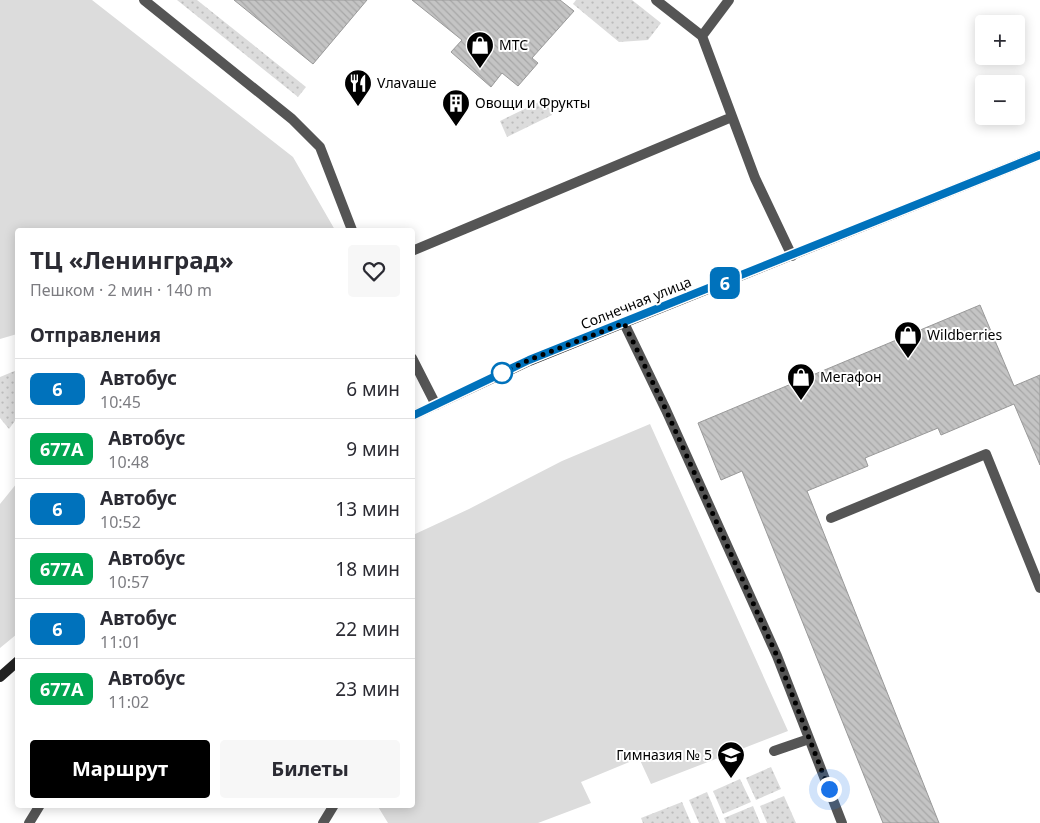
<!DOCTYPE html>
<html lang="ru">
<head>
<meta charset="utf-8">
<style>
	:root { --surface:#fff; --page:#f7f7f7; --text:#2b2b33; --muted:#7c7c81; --line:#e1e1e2; --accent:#000 }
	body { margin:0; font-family:"Noto Sans",sans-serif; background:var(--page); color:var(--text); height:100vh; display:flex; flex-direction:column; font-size:19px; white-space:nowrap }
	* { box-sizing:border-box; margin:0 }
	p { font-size:16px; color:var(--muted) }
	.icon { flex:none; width:28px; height:28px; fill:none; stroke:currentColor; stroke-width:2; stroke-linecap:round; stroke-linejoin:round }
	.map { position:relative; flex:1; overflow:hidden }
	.panel { position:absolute; left:15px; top:228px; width:400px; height:580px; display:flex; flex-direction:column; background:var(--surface); border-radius:5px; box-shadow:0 2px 12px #0003 }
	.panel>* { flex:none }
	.badge { padding:0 10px; border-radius:8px; font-size:18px; line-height:32px }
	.tools { position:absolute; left:975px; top:15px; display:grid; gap:10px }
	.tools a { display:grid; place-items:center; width:50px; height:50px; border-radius:5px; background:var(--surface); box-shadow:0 2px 12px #0003; font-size:25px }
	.you { position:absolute; width:25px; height:25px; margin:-12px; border:4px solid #fff; border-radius:50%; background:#1a73e8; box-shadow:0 0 0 8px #1a73e833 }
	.map>.badge { position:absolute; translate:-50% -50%; box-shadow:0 0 0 2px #fff }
	h2 { padding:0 15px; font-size:19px; line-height:45px }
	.round { display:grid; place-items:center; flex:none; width:52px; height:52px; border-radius:5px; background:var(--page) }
	.overview { display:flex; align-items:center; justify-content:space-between; height:85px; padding:0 15px }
	h1 { font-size:24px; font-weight:700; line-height:38px }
	.primary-button { display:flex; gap:10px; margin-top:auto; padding:10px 15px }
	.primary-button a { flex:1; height:58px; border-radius:5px; background:var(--accent); color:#fff; font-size:20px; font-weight:700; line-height:58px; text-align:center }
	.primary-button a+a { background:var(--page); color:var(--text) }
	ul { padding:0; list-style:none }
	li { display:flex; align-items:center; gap:15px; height:60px; padding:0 15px; border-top:1px solid var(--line) }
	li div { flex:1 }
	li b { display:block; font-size:19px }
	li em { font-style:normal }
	li .badge { min-width:55px; font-weight:700; text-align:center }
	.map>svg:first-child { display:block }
	.grass { fill:url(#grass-dots) }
	.park { fill:#dcdcdc }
	.building { fill:url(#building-back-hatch); stroke:#999 }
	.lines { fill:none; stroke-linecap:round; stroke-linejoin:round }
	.lane { stroke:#555; stroke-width:10 }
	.secondary { stroke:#222; stroke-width:10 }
	.line-casing { stroke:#fff; stroke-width:11 }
	.line { stroke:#0072bc; stroke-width:8 }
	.walk { stroke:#000; stroke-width:5; stroke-dasharray:0 9 }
	.stop-dot { fill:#fff; stroke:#0072bc; stroke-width:2.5 }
	.labels { text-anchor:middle; stroke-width:4; stroke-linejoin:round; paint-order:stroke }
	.poi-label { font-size:14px; fill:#000; stroke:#fff; text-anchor:start }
	.street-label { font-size:14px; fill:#000; stroke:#fff }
</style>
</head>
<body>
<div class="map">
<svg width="1040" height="823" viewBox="0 0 1040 823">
	<defs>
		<pattern id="grass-dots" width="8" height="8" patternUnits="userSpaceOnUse" patternTransform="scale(1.25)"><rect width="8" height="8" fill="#dcdcdc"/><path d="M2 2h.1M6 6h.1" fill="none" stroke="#bbb" stroke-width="1.8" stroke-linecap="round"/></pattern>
		<pattern id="building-back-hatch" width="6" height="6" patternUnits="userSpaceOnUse" patternTransform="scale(1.25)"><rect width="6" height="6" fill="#c4c4c4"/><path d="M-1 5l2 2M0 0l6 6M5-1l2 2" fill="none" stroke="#a7a7a7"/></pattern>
	</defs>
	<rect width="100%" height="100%" fill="#fff"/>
	<!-- grass -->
	<path class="grass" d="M 177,0 L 197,0 L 306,87 L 298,97 Z
		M 576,0 L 632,0 L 661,23 L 648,40 L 619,42 L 573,4 Z
		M 545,99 L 552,115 L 507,137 L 500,121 Z
		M 17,370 L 17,418 L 9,429 L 0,418 L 0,377 Z
		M 771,767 L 781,789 L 756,800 L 746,778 Z
		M 740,779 L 751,802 L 723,814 L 713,791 Z
		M 707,792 L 720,823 L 699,823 L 689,800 Z
		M 784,796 L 796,823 L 767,823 L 760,806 Z
		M 682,802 L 691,823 L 643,823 L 641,818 Z
		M 753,806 L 760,823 L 726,823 L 724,818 Z"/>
	<!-- park -->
	<path class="park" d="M 0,0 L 92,0 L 293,157 L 335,230 L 18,230 L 17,334 L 0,339 Z
		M 650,424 L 788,731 L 651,784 L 639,758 L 581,782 L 591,803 L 538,823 L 388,823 L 377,805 L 412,805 L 413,535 L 469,509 L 562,461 Z
		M 17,483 L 17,634 L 0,648 L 0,504 Z"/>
	<!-- building -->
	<path class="building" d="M 234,0 L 367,0 L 313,64 Z
		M 412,0 L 560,0 L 574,11 L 532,58 L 538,63 L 518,86 L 502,73 L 491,87 L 451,52 L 462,40 Z
		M 980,305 L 1014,386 L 1040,375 L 1040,465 L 1014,404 L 941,435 L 938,428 L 865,458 L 868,466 L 807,491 L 939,823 L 883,823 L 742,471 L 721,480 L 698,423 Z"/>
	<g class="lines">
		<!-- lane -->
		<path class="lane" d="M 144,0 L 292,119 L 320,147 L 352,230
			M 656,0 L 702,36 L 755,178 L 792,256
			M 702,36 L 729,0
			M 412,251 L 732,117
			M 624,323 L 666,410 L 777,656 L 842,823
			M 412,358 L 436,405
			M 831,518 L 986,454 L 1040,588
			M 774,751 L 809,739
			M 29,823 L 40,805
			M 323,823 L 334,805"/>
		<!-- secondary -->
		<path class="secondary" d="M 412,416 L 529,361 L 1040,155
			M 0,677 L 18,661"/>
	</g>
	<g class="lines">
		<!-- line casing -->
		<g class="line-casing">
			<path id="line" d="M 412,416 L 529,360 L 1040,155"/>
		</g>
		<!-- line -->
		<use href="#line" class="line"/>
		<!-- walk -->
		<path class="walk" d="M 502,373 L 529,360 L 624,323 L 666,410 L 777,656 L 829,789"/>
	</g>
	<!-- icons -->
	<defs>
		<g id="shop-pin" transform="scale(1.4375)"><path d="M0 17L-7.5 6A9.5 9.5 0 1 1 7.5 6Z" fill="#000" stroke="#fff"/><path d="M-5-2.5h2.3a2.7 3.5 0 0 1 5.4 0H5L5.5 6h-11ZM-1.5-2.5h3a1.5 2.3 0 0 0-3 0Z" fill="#fff"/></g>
		<g id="restaurant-pin" transform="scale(1.4375)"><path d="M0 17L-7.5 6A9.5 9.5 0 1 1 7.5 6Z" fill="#000" stroke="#fff"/><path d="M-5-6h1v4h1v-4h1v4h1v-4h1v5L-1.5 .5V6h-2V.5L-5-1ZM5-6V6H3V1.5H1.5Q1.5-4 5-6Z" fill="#fff"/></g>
		<g id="building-pin" transform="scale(1.4375)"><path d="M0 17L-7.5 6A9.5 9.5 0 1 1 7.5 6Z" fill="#000" stroke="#fff"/><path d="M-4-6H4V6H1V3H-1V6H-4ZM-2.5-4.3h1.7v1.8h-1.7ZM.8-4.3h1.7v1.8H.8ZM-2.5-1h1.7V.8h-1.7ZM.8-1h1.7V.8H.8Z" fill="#fff"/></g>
		<g id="school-pin" transform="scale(1.4375)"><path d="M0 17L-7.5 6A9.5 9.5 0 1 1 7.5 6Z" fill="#000" stroke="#fff"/><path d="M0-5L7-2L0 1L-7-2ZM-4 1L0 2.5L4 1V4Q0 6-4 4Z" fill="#fff"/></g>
	</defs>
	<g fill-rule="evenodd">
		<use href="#shop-pin" x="480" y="45"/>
		<use href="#restaurant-pin" x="358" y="83"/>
		<use href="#building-pin" x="456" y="103"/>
		<use href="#shop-pin" x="908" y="335"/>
		<use href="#shop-pin" x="801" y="377"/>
		<use href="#school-pin" x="731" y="755"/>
	</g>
	<!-- markers -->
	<circle class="stop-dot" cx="502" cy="373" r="10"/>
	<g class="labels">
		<!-- poi labels -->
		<g class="poi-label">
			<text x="499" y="50">МТС</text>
			<text x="377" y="88">Vлаvаше</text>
			<text x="475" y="108">Овощи и Фрукты</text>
			<text x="927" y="340">Wildberries</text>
			<text x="820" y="382">Мегафон</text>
			<text x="712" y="760" text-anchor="end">Гимназия № 5</text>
		</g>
		<!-- street labels -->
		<g class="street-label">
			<text transform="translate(636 303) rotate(-22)" y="5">Солнечная улица</text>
		</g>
	</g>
</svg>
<div class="tools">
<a>+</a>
<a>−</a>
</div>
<div class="you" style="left:829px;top:789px"></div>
<b class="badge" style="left:725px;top:283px;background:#0072bc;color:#fff">6</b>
<section class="panel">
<div class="overview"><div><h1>ТЦ «Ленинград»</h1><p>Пешком · 2 мин · 140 m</p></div><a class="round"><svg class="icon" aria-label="heart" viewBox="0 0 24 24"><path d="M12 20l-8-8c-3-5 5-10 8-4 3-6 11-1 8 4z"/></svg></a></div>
<h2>Отправления</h2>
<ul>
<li><span class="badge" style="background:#0072bc;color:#fff">6</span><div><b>Автобус</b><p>10:45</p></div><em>6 мин</em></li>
<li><span class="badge" style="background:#00a651;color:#fff">677А</span><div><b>Автобус</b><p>10:48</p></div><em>9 мин</em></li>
<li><span class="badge" style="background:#0072bc;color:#fff">6</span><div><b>Автобус</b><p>10:52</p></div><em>13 мин</em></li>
<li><span class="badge" style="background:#00a651;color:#fff">677А</span><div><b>Автобус</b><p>10:57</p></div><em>18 мин</em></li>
<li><span class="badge" style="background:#0072bc;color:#fff">6</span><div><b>Автобус</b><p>11:01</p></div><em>22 мин</em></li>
<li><span class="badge" style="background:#00a651;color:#fff">677А</span><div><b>Автобус</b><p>11:02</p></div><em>23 мин</em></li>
</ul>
<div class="primary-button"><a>Маршрут</a><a>Билеты</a></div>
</section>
</div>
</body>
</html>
